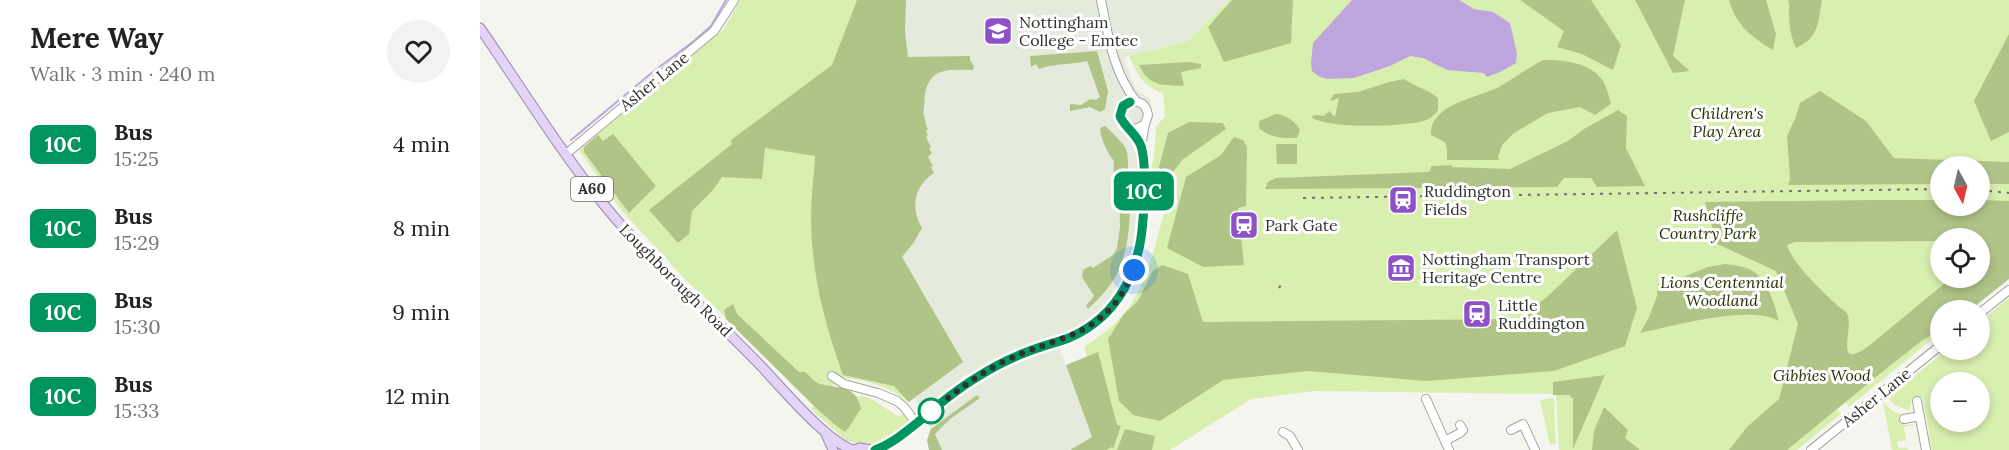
<!DOCTYPE html>
<html lang="en">
<head>
<meta charset="utf-8">
<style>
	:root { --surface:#fff; --page:#f2f2f2; --text:#222; --muted:#767676 }
	body { margin:0; font-family:Lora,serif; background:var(--page); color:var(--text); height:100vh; display:flex; flex-direction:column; font-size:22px; white-space:nowrap }
	* { box-sizing:border-box; margin:0 }
	p { font-size:20px; color:var(--muted) }
	.icon { flex:none; width:33px; height:33px; fill:none; stroke:currentColor; stroke-width:2; stroke-linecap:round; stroke-linejoin:round }
	.map { position:relative; flex:1; overflow:hidden }
	.drawer { display:flex; flex-direction:column; background:var(--surface); width:480px }
	.drawer>* { flex:none }
	.badge { padding:0 12px; border-radius:9px; font-size:21px; line-height:39px }
	.needle { width:39px; rotate:172deg }
	.tools { position:absolute; left:1450px; top:156px; display:grid; gap:12px }
	.tools a { display:grid; place-items:center; width:60px; height:60px; border-radius:50%; background:var(--surface); box-shadow:0 3px 9px #0003; font-size:30px }
	.you { position:absolute; width:30px; height:30px; margin:-15px; border:4px solid #fff; border-radius:50%; background:#1a73e8; box-shadow:0 0 0 9px #1a73e833 }
	.map>.badge { position:absolute; translate:-50% -50%; box-shadow:0 0 0 3px #fff }
	.round { display:grid; place-items:center; flex:none; width:63px; height:63px; border-radius:32px; background:var(--page) }
	.headline { display:flex; align-items:center; justify-content:space-between; height:102px; padding:0 30px }
	h1 { font-size:28px; font-weight:700; line-height:45px }
	ul { padding:0; list-style:none }
	li { display:flex; align-items:center; gap:18px; height:84px; padding:0 30px }
	li div { flex:1 }
	li b { display:block; font-size:22px }
	li em { font-style:normal }
	li .badge { min-width:66px; font-weight:700; text-align:center }
	main { display:flex; flex:1; min-height:0 }
	.map>svg:first-child { display:block }
	.built { fill:#e5ebdc }
	.green { fill:#d9efb0; fill-rule:evenodd }
	.forest { fill:#b0c487; fill-rule:evenodd }
	.water { fill:#bfa5de }
	.lines { fill:none; stroke-linecap:round; stroke-linejoin:round }
	.stream { stroke:#bfa5de; stroke-width:2 }
	.minor-casing { stroke:#a3a59f; stroke-width:10 }
	.major-casing { stroke:#9987ad; stroke-width:11 }
	.minor { stroke:#fff; stroke-width:8 }
	.major { stroke:#e3d3f7; stroke-width:9 }
	.rail { stroke:#6f706c; stroke-width:2; stroke-dasharray:3 6; stroke-linecap:butt }
	.line-casing { stroke:#fff; stroke-width:14 }
	.line { stroke:#00945e; stroke-width:9 }
	.walk { stroke:#30312e; stroke-width:6; stroke-dasharray:0 10.8 }
	.stop-dot { fill:#fff; stroke:#00945e; stroke-width:3 }
	.labels { text-anchor:middle; stroke-width:6; stroke-linejoin:round; paint-order:stroke }
	.shield { fill:#fff; stroke:#6e6f6d; stroke-width:1.5 }
	.shield-label { font-size:15px; font-weight:bold; fill:#30312e }
	.poi-label { font-size:16px; fill:#30312e; stroke:#fff; text-anchor:start }
	.street-label { font-size:16px; fill:#30312e; stroke:#fff }
	.park-label { font-size:16px; font-style:italic; fill:#253002; stroke:#fff }
</style>
</head>
<body>
<main>
<section class="drawer">
<div class="headline"><div><h1>Mere Way</h1><p>Walk · 3 min · 240 m</p></div><a class="round"><svg class="icon" aria-label="heart" viewBox="0 0 24 24"><path d="M12 20l-8-8c-3-5 5-10 8-4 3-6 11-1 8 4z"/></svg></a></div>
<ul>
<li><span class="badge" style="background:#00945e;color:#fff">10C</span><div><b>Bus</b><p>15:25</p></div><em>4 min</em></li>
<li><span class="badge" style="background:#00945e;color:#fff">10C</span><div><b>Bus</b><p>15:29</p></div><em>8 min</em></li>
<li><span class="badge" style="background:#00945e;color:#fff">10C</span><div><b>Bus</b><p>15:30</p></div><em>9 min</em></li>
<li><span class="badge" style="background:#00945e;color:#fff">10C</span><div><b>Bus</b><p>15:33</p></div><em>12 min</em></li>
</ul>
</section>
<div class="map">
<svg width="1529" height="450" viewBox="0 0 1529 450">
	<rect width="100%" height="100%" fill="#f3f5ee"/>
	<!-- built -->
	<path class="built" d="M 405,0 L 749,0 L 707,41 L 649,56 L 644,59 L 656,89 L 670,99 L 673,118 L 665,138 L 672,194 L 670,210 L 662,259 L 656,277 L 646,297 L 633,313 L 621,323 L 601,336 L 579,346 L 612,437 L 590,450 L 462,450 L 435,398 L 483,362 L 420,253 Z"/>
	<!-- green -->
	<path class="green" d="M 260,0 L 405,0 L 420,253 L 483,362 L 428,402 C 406,384 389,382 362,377 L 336,403 L 204,278 L 141,210 L 99,150 L 244,29 Z
		M 749,0 L 1529,0 L 1529,276 L 1461,310 L 1461,332 L 1369,407 L 1365,402 L 1357,409 L 1361,414 L 1317,450 L 1079,450 L 1076,394 L 834,391 L 771,399 L 690,450 L 624,450 L 630,436 L 604,347 C 662,311 666,276 684,214 L 675,197 L 671,168 L 674,157 L 676,127 L 685,116 L 683,93 C 662,86 658,75 649,56 L 707,41 ZM 1461,166 L 1500,166 L 1500,206 L 1461,206 ZM 1461,238 L 1500,238 L 1500,278 L 1461,278 Z
		M 1529,298 L 1529,450 L 1452,450 L 1443,398 L 1431,401 L 1430,411 L 1415,405 L 1408,398 L 1466,350 L 1500,350 L 1500,322 ZM 1461,382 L 1500,382 L 1500,422 L 1461,422 Z
		M 376,396 L 388,397 L 419,417 L 425,413 L 432,422 L 406,442 L 393,445 L 380,444 L 365,440 L 331,409 L 334,406 L 354,424 L 374,417 L 380,409 L 379,400 Z
		M 1074,398 L 1076,444 L 1070,445 L 1060,400 Z
		M 1403,402 L 1411,410 L 1422,415 L 1424,425 L 1432,424 L 1434,425 L 1424,427 L 1426,440 L 1417,442 L 1419,449 L 1427,447 L 1428,450 L 1412,450 Z"/>
	<!-- forest -->
	<path class="forest" d="M 377,0 L 426,0 L 425,32 L 428,57 L 490,56 L 490,60 L 494,66 L 493,70 C 471,70 450,66 445,94 C 444,100 445,108 443,112 C 446,118 444,123 448,129 L 446,131 L 448,135 L 446,137 L 451,147 L 449,148 L 452,153 L 448,157 L 453,166 L 451,167 L 454,173 C 434,186 430,208 442,228 L 434,242 L 422,257 L 483,362 L 429,402 L 414,386 L 363,375 C 344,323 331,271 331,216 C 331,196 334,176 335,156 L 285,148 L 282,179 L 242,177 L 233,190 L 212,211 L 209,234 L 198,243 L 169,210 L 252,144 L 251,140 L 352,65 Z
		M 752,0 L 813,0 L 811,43 L 744,62 L 728,27 Z
		M 1040,0 L 1111,0 L 1141,45 L 1133,70 L 1102,54 L 1077,47 L 1084,31 Z
		M 1155,0 L 1205,0 L 1193,56 L 1210,71 L 1193,73 Z
		M 1249,0 L 1286,0 L 1296,34 L 1293,50 C 1272,37 1256,26 1249,0 Z
		M 1308,0 L 1342,0 C 1338,22 1339,38 1316,48 C 1311,38 1309,25 1309,14 C 1309,8 1310,6 1308,0 Z
		M 1529,34 L 1529,132 L 1511,141 L 1494,101 Z
		M 617,51 L 628,91 L 625,109 L 620,112 L 610,107 L 590,111 L 590,104 L 601,105 L 610,99 L 616,100 L 620,97 L 607,61 C 591,65 575,63 559,69 L 556,64 L 551,67 L 550,56 Z
		M 1063,60 C 1083,60 1111,62 1123,81 C 1127,88 1129,96 1131,104 L 1115,115 L 1100,107 L 1068,113 L 1034,133 L 1022,145 L 1018,157 L 1019,160 L 967,160 L 967,149 L 965,142 L 951,135 C 950,104 997,98 1019,87 C 1034,78 1048,68 1063,60 Z
		M 708,62 L 721,64 L 721,68 L 701,72 L 704,86 C 683,85 669,87 659,65 Z
		M 924,79 C 935,87 948,89 958,98 L 958,110 C 954,116 950,119 943,121 C 924,127 846,129 831,117 L 835,115 L 844,116 L 849,111 L 855,117 L 859,98 L 850,101 L 854,94 L 878,92 L 909,82 Z
		M 1340,91 L 1386,121 L 1414,158 L 1529,162 L 1529,184 L 1500,184 L 1500,166 L 1461,166 L 1461,184 L 1308,185 L 1310,179 L 1307,136 L 1315,119 L 1320,103 Z
		M 1138,110 L 1147,116 L 1146,148 L 1165,186 L 1117,187 L 1111,178 L 1084,178 L 1077,187 L 785,189 L 788,182 L 796,178 L 948,172 L 951,169 L 951,166 L 972,165 L 972,167 L 1030,169 L 1088,141 L 1104,129 Z
		M 796,114 C 804,114 817,122 820,130 L 817,138 C 802,138 790,138 779,128 L 779,121 Z
		M 709,122 L 743,123 L 746,129 L 702,160 L 688,179 L 677,174 L 688,133 Z
		M 625,126 C 628,128 645,145 646,149 C 648,154 648,161 648,167 C 651,199 652,234 641,264 C 636,281 621,297 608,309 L 606,306 L 614,296 L 602,277 L 603,270 L 610,266 L 613,268 L 633,255 L 637,248 L 640,227 L 639,193 L 633,185 L 634,161 C 627,152 621,140 620,128 Z
		M 133,134 L 176,186 L 149,213 L 104,152 L 104,147 L 118,135 L 123,141 Z
		M 754,137 L 763,140 L 767,147 L 766,206 L 758,208 L 764,265 L 723,267 L 687,248 L 706,177 L 741,155 Z
		M 796,144 L 817,144 L 817,164 L 797,164 Z
		M 1392,200 L 1461,200 L 1461,206 L 1500,206 L 1500,200 L 1529,201 L 1529,279 L 1490,310 L 1461,310 L 1461,331 L 1444,339 L 1412,364 L 1307,450 L 1249,450 L 1267,427 L 1299,399 L 1318,324 L 1296,271 L 1237,244 L 1225,202 ZM 1461,238 L 1500,238 L 1500,278 L 1471,278 L 1390,345 C 1350,375 1377,324 1366,312 C 1363,309 1358,307 1355,303 C 1340,289 1313,264 1307,245 L 1315,242 L 1461,241 Z
		M 1137,230 L 1157,308 L 1145,346 L 1074,371 L 946,381 L 828,371 L 743,380 L 680,421 L 653,415 L 639,401 L 628,339 L 644,314 L 658,301 L 672,272 L 682,265 L 708,274 L 723,322 L 1040,319 L 1068,296 Z
		M 1245,264 C 1253,265 1261,266 1269,269 C 1286,276 1295,304 1299,321 C 1270,304 1193,326 1160,333 L 1169,317 L 1177,296 L 1178,284 L 1182,281 L 1198,279 L 1228,267 Z
		M 253,304 L 257,314 L 319,372 L 325,372 C 330,376 334,382 340,384 C 359,389 376,384 381,409 C 374,417 373,424 365,432 L 354,424 L 336,408 L 246,319 L 244,310 Z
		M 618,352 L 637,425 L 641,426 L 633,449 L 632,447 L 626,450 L 590,450 L 612,437 L 586,365 Z
		M 1125,375 L 1093,449 L 1093,398 L 1091,398 L 1090,395 L 1073,395 L 1073,382 Z
		M 497,395 L 500,398 L 470,419 L 455,434 L 462,450 L 449,450 L 447,440 L 451,429 Z
		M 1124,407 L 1148,430 L 1145,438 L 1160,450 L 1112,450 L 1114,431 Z
		M 645,429 L 675,436 L 672,450 L 637,450 Z"/>
	<!-- water -->
	<path class="water" d="M 872,0 L 979,0 L 994,9 L 1013,12 L 1030,23 L 1037,54 L 1036,63 L 1020,72 L 1007,77 L 1004,73 L 967,70 L 943,58 L 930,56 L 910,66 L 874,78 L 847,79 L 838,76 L 832,71 L 831,63 L 833,43 Z"/>
	<g class="lines">
		<!-- stream -->
		<path class="stream" d="M 91,140 L 174,71 L 214,41 L 231,26 L 246,0"/>
		<!-- minor casing -->
		<g class="minor-casing">
			<path id="minor" d="M 621,0 C 628,35 633,72 656,101
				M 86,154 L 234,31 L 254,0
				M 1500,313 L 1529,290
				M 352,376 L 364,384 L 398,393 L 417,401 L 424,407 L 436,423
				M 946,399 L 969,450
				M 1437,401 L 1446,450
				M 1424,419 L 1440,416
				M 1031,430 L 1043,424 L 1055,450
				M 803,432 L 810,436 L 818,450
				M 965,441 L 980,433 L 983,430 L 980,425
				M 395,450 L 420,438 L 493,379 L 531,358 L 601,332 L 612,324 L 634,305 L 649,282 L 660,249 L 664,200 L 661,146 L 665,124 L 668,115 C 666,101 654,98 643,106 L 641,116 L 646,126 L 656,129 L 665,124
				M 1331,450 L 1461,345"/>
		</g>
		<!-- major casing -->
		<g class="major-casing">
			<path id="major" d="M 0,28 C 41,87 79,150 125,206 C 172,264 229,312 280,365 C 302,388 346,441 373,450
				M 346,434 L 353,450
				M 374,450 L 380,448 L 392,450"/>
		</g>
		<!-- minor -->
		<use href="#minor" class="minor"/>
		<!-- major -->
		<use href="#major" class="major"/>
		<!-- rail -->
		<path class="rail" d="M 1500,190 L 1529,193
			M 823,198 L 1461,189
			M 799,288 L 802,283"/>
	</g>
	<g class="lines">
		<!-- line casing -->
		<g class="line-casing">
			<path id="line" d="M 395,450 C 412,444 424,433 437,423 C 457,406 477,389 499,376 C 516,365 533,357 552,350 C 565,345 579,342 591,337 C 640,315 660,269 663,219 C 665,202 666,161 661,146 C 656,133 644,127 640,116 L 643,106 L 650,102"/>
		</g>
		<!-- line -->
		<use href="#line" class="line"/>
		<!-- walk -->
		<path class="walk" d="M 451,411 C 474,393 497,375 523,362 C 582,333 624,340 654,270"/>
	</g>
	<!-- icons -->
	<defs>
		<g id="university-square" transform="scale(1.5)"><rect x="-9" y="-9" width="18" height="18" rx="4" fill="#8f51c7" stroke="#fff"/><path d="M0-5L7-2L0 1L-7-2ZM-4 1L0 2.5L4 1V4Q0 6-4 4Z" fill="#fff"/></g>
		<g id="station-square" transform="scale(1.5)"><rect x="-9" y="-9" width="18" height="18" rx="4" fill="#8f51c7" stroke="#fff"/><path d="M-3-6H3Q5-6 5-4V2Q5 4 3 4L4.5 6H3L1.5 4h-3L-3 6H-4.5L-3 4Q-5 4-5 2V-4Q-5-6-3-6ZM-3.5-4v3h7v-3ZM-3.5 1v1.5H-2V1ZM2 1v1.5H3.5V1Z" fill="#fff"/></g>
		<g id="museum-square" transform="scale(1.5)"><rect x="-9" y="-9" width="18" height="18" rx="4" fill="#8f51c7" stroke="#fff"/><path d="M0-6L6-3V-2H-6V-3ZM-5-1h2V3h-2ZM-1-1h2V3h-2ZM3-1h2V3H3ZM-6 4H6V6H-6Z" fill="#fff"/></g>
	</defs>
	<g fill-rule="evenodd">
		<use href="#university-square" x="518" y="31"/>
		<use href="#station-square" x="923" y="200"/>
		<use href="#station-square" x="764" y="225"/>
		<use href="#museum-square" x="921" y="268"/>
		<use href="#station-square" x="997" y="314"/>
	</g>
	<!-- markers -->
	<circle class="stop-dot" cx="451" cy="411" r="12"/>
	<g class="labels">
		<!-- shield labels -->
		<rect class="shield" x="91" y="177" width="42" height="24" rx="4.5"/>
		<g class="shield-label">
			<text x="112" y="194">A60</text>
		</g>
		<!-- poi labels -->
		<g class="poi-label">
			<text x="539" y="28">Nottingham<tspan x="539" dy="18">College - Emtec</tspan></text>
			<text x="944" y="197">Ruddington<tspan x="944" dy="18">Fields</tspan></text>
			<text x="785" y="231">Park Gate</text>
			<text x="942" y="265">Nottingham Transport<tspan x="942" dy="18">Heritage Centre</tspan></text>
			<text x="1018" y="311">Little<tspan x="1018" dy="18">Ruddington</tspan></text>
		</g>
		<!-- street labels -->
		<g class="street-label">
			<text transform="translate(174 81) rotate(-39)" y="6">Asher Lane</text>
			<text transform="translate(196 280) rotate(45)" y="6">Loughborough Road</text>
			<text transform="translate(1396 397) rotate(-39)" y="6">Asher Lane</text>
		</g>
		<!-- park labels -->
		<g class="park-label">
			<text x="1247" y="119">Children's<tspan x="1247" dy="18">Play Area</tspan></text>
			<text x="1228" y="221">Rushcliffe<tspan x="1228" dy="18">Country Park</tspan></text>
			<text x="1242" y="288">Lions Centennial<tspan x="1242" dy="18">Woodland</tspan></text>
			<text x="1342" y="381">Gibbies Wood</text>
		</g>
	</g>
</svg>
<div class="tools">
<a><svg class="needle" viewBox="-14 -14 28 28"><path d="M0-13l5 13h-10z" fill="#e53935"/><path d="M0 13l5-13h-10z" fill="#767676"/></svg></a>
<a><svg class="icon" aria-label="locate" viewBox="0 0 24 24"><circle cx="12" cy="12" r="6"/><path d="M12 2v4M12 18v4M2 12h4M18 12h4"/></svg></a>
<a>+</a>
<a>−</a>
</div>
<div class="you" style="left:654px;top:270px"></div>
<b class="badge" style="left:664px;top:191px;background:#00945e;color:#fff">10C</b>
</div>
</main>
</body>
</html>
